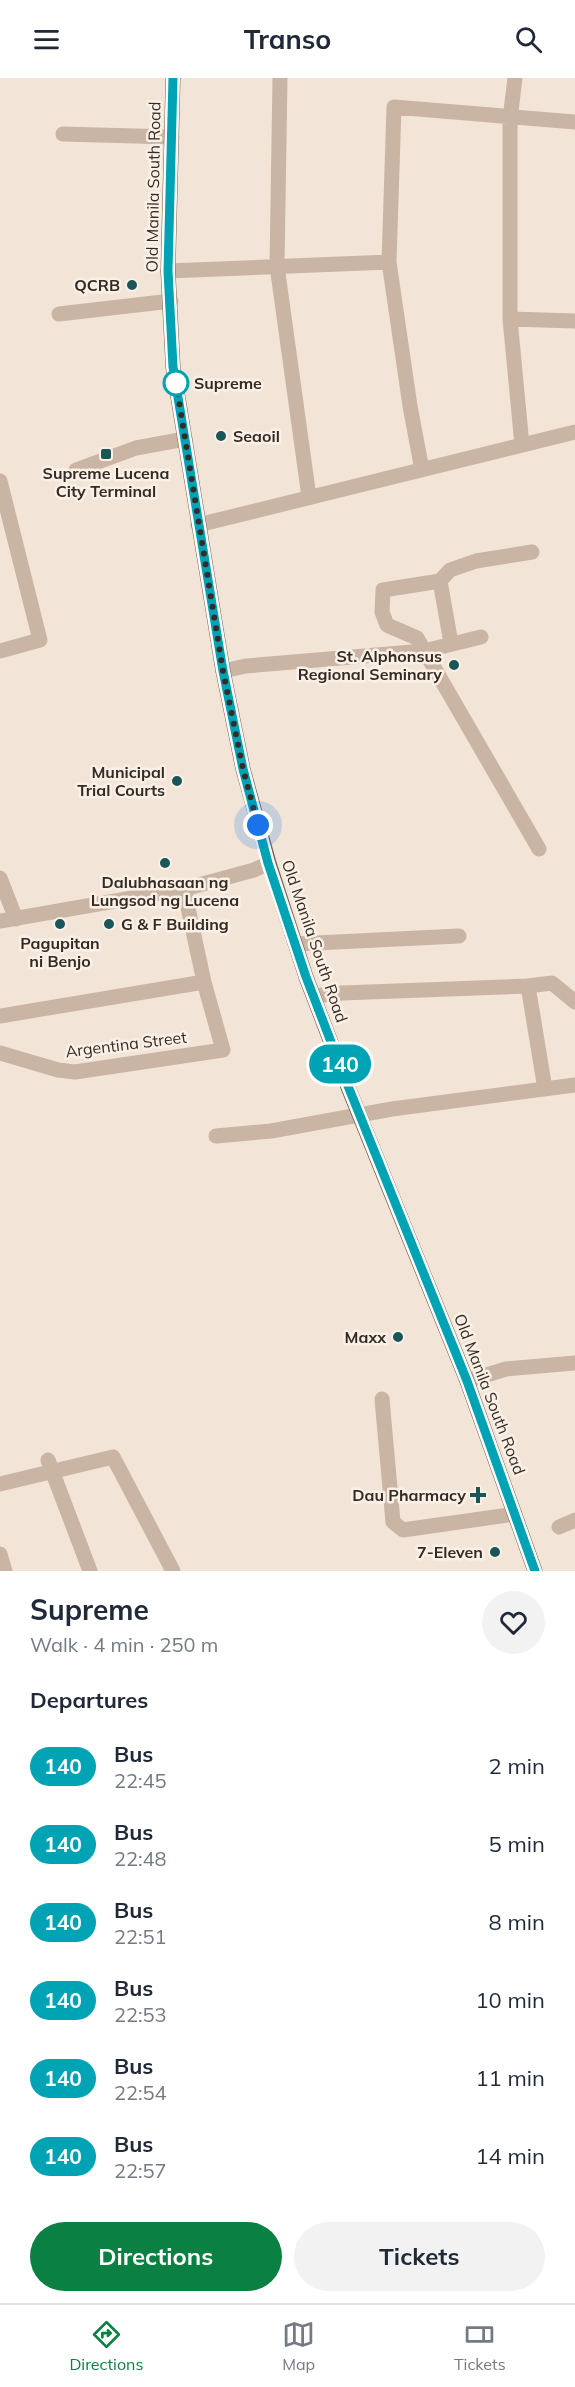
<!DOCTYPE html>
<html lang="en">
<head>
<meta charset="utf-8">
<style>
	:root { --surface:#fff; --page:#f2f2f3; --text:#1f2937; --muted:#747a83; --line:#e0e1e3; --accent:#0b8043 }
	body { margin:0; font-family:Mulish,sans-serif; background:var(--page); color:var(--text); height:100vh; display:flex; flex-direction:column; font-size:22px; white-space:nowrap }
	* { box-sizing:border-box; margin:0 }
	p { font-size:20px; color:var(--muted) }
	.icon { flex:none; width:33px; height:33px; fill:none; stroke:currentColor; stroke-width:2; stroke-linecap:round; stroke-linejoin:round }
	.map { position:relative; height:1493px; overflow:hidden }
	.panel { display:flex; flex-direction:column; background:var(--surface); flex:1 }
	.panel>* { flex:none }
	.badge { padding:0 12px; border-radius:20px; font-size:21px; line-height:39px }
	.you { position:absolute; width:30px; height:30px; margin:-15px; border:4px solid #fff; border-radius:50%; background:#1a73e8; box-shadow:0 0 0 9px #1a73e833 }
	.map>.badge { position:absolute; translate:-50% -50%; box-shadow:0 0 0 3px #fff }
	h2 { padding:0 30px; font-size:22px; line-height:54px }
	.round { display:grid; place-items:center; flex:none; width:63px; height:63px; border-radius:32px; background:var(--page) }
	.overview { display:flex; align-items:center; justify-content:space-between; height:102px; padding:0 30px }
	h1 { font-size:28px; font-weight:700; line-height:45px }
	.cta { display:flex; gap:12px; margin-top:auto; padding:12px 30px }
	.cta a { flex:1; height:69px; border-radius:36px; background:var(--accent); color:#fff; font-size:24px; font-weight:700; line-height:69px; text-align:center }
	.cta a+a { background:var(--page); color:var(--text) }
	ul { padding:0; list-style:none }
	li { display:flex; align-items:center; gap:18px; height:78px; padding:0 30px }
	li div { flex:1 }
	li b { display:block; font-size:22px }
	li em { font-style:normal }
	li .badge { min-width:66px; font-weight:700; text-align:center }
	header { display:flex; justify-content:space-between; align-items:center; height:78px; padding:0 30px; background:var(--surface); font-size:27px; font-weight:700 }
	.tab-bar { display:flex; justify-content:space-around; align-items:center; height:84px; border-top:2px solid var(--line); background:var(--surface); font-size:16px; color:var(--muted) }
	.tab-bar a { display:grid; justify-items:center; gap:3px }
	.tab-bar .selected { color:var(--accent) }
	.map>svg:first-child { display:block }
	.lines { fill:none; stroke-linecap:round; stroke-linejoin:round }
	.minor { stroke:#cab5a4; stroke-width:15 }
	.major { stroke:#786156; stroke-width:15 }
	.line-casing { stroke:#fff; stroke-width:14 }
	.line { stroke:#00a3b4; stroke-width:9 }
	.walk { stroke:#352b26; stroke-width:6; stroke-dasharray:0 10.8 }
	.poi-dot { fill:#1a5558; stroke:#faf0e5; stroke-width:2 }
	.stop-dot { fill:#fff; stroke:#00a3b4; stroke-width:3 }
	.labels { text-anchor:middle; stroke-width:5; stroke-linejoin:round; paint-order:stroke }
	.street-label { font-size:16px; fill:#352b26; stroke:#faf0e5 }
	.poi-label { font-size:16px; font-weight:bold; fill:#352b26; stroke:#faf0e5; text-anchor:end }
	.stop-label { font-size:16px; font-weight:bold; fill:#352b26; stroke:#faf0e5; text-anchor:start }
</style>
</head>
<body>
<header><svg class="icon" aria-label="menu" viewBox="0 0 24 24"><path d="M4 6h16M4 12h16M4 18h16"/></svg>Transo<svg class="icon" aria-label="search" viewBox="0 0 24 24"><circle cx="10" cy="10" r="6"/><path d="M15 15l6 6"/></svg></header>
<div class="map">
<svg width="575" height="1493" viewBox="0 0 575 1493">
	<rect width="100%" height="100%" fill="#f2e5d8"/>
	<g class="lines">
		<!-- minor -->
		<path class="minor" d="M 280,0 L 277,188 L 309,419
			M 515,0 L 510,41 L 510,241 L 522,367
			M 63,56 L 172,59
			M 168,193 L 389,184
			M 59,236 L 171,223
			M 510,241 L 575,243
			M 76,392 L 136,370 L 185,361
			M 422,392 L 410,328 L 389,184 L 394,29 L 575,44
			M 0,403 L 40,562 L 0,573
			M 198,447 L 575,354
			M 440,503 L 383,512 L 382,534 L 387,547 L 417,560 L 539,771
			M 451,565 L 440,503 L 450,492 L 476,483 L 532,474
			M 223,593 L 246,588 L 424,573 L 481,559
			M 0,800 L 16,841
			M 0,843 L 184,811 L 254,792 L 269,785
			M 295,866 L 459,858
			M 528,908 L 545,1011
			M 314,918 L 342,915 L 528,908 L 552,905 L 575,924
			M 0,938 L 204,904
			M 0,975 L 58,992 L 75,994 L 223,972 L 204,904 L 184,811
			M 216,1058 L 271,1053 L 392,1031 L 575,1007
			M 467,1303 L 506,1291 L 575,1285
			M 382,1321 L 393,1444 L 403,1452 L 515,1436
			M 48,1382 L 90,1493
			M 0,1406 L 113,1379 L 173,1493
			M 559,1449 L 575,1442
			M 0,1476 L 5,1493"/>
		<!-- major -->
		<path class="major" d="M 173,0 L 168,193 L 173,289 L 223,593 L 243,691 L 269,785 L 306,899 L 348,1009 L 467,1303 L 535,1493"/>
	</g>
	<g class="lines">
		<!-- line casing -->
		<g class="line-casing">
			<path id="line" d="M 173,0 L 168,193 L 173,289 L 223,593 L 243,691 L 268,785 L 306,899 L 348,1008 L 467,1303 L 535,1493"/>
		</g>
		<!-- line -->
		<use href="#line" class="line"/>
		<!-- walk -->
		<path class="walk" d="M 176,305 L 223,593 L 243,691 L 258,747"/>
	</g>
	<!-- markers -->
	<g class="poi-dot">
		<circle cx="132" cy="207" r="6"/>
		<circle cx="221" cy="358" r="6"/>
		<rect x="100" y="370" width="12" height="12" rx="3"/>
		<circle cx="454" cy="587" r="6"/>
		<circle cx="177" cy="703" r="6"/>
		<circle cx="165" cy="785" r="6"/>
		<circle cx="60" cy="846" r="6"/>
		<circle cx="109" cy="846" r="6"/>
		<circle cx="398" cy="1259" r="6"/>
		<path d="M475 1408h6v6h6v6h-6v6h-6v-6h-6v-6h6z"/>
		<circle cx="495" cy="1474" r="6"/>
	</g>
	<circle class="stop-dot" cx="176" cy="305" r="12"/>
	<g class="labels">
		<!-- street labels -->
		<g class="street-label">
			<text transform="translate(153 109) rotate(-89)" y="6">Old Manila South Road</text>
			<text transform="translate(315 863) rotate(71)" y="6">Old Manila South Road</text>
			<text transform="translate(126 966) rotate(-7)" y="6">Argentina Street</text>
			<text transform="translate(490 1316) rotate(69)" y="6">Old Manila South Road</text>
		</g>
		<!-- poi labels -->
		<g class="poi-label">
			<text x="120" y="213">QCRB</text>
			<text x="233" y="364" text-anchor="start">Seaoil</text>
			<text x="106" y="401" text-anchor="middle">Supreme Lucena<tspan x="106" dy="18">City Terminal</tspan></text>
			<text x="442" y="584">St. Alphonsus<tspan x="442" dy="18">Regional Seminary</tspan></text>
			<text x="165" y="700">Municipal<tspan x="165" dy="18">Trial Courts</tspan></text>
			<text x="165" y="810" text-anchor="middle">Dalubhasaan ng<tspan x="165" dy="18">Lungsod ng Lucena</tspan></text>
			<text x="121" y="852" text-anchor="start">G &amp; F Building</text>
			<text x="60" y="871" text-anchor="middle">Pagupitan<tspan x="60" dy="18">ni Benjo</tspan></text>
			<text x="386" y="1265">Maxx</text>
			<text x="466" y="1423">Dau Pharmacy</text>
			<text x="483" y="1480">7-Eleven</text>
		</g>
		<!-- stop labels -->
		<g class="stop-label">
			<text x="194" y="311">Supreme</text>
		</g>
	</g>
</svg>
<div class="you" style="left:258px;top:747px"></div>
<b class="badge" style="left:340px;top:986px;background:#00a3b4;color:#fff">140</b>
</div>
<section class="panel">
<div class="overview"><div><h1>Supreme</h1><p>Walk · 4 min · 250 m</p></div><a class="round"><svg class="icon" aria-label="heart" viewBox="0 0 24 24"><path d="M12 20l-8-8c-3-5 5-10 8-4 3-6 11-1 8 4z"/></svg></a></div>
<h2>Departures</h2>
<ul>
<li><span class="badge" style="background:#00a3b4;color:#fff">140</span><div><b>Bus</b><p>22:45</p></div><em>2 min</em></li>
<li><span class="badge" style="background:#00a3b4;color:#fff">140</span><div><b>Bus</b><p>22:48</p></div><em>5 min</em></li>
<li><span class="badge" style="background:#00a3b4;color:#fff">140</span><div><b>Bus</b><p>22:51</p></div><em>8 min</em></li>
<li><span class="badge" style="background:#00a3b4;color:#fff">140</span><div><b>Bus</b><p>22:53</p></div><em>10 min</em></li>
<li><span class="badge" style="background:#00a3b4;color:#fff">140</span><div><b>Bus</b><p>22:54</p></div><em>11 min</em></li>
<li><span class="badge" style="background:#00a3b4;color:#fff">140</span><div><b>Bus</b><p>22:57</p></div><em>14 min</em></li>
</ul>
<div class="cta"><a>Directions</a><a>Tickets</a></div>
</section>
<nav class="tab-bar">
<a class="selected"><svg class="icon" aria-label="directions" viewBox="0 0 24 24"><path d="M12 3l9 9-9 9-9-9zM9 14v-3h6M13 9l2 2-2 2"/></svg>Directions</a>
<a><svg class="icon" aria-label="map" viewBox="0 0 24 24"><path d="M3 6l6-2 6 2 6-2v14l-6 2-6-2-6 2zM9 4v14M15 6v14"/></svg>Map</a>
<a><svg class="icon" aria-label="tickets" viewBox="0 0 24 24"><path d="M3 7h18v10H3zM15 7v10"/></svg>Tickets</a>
</nav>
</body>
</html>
